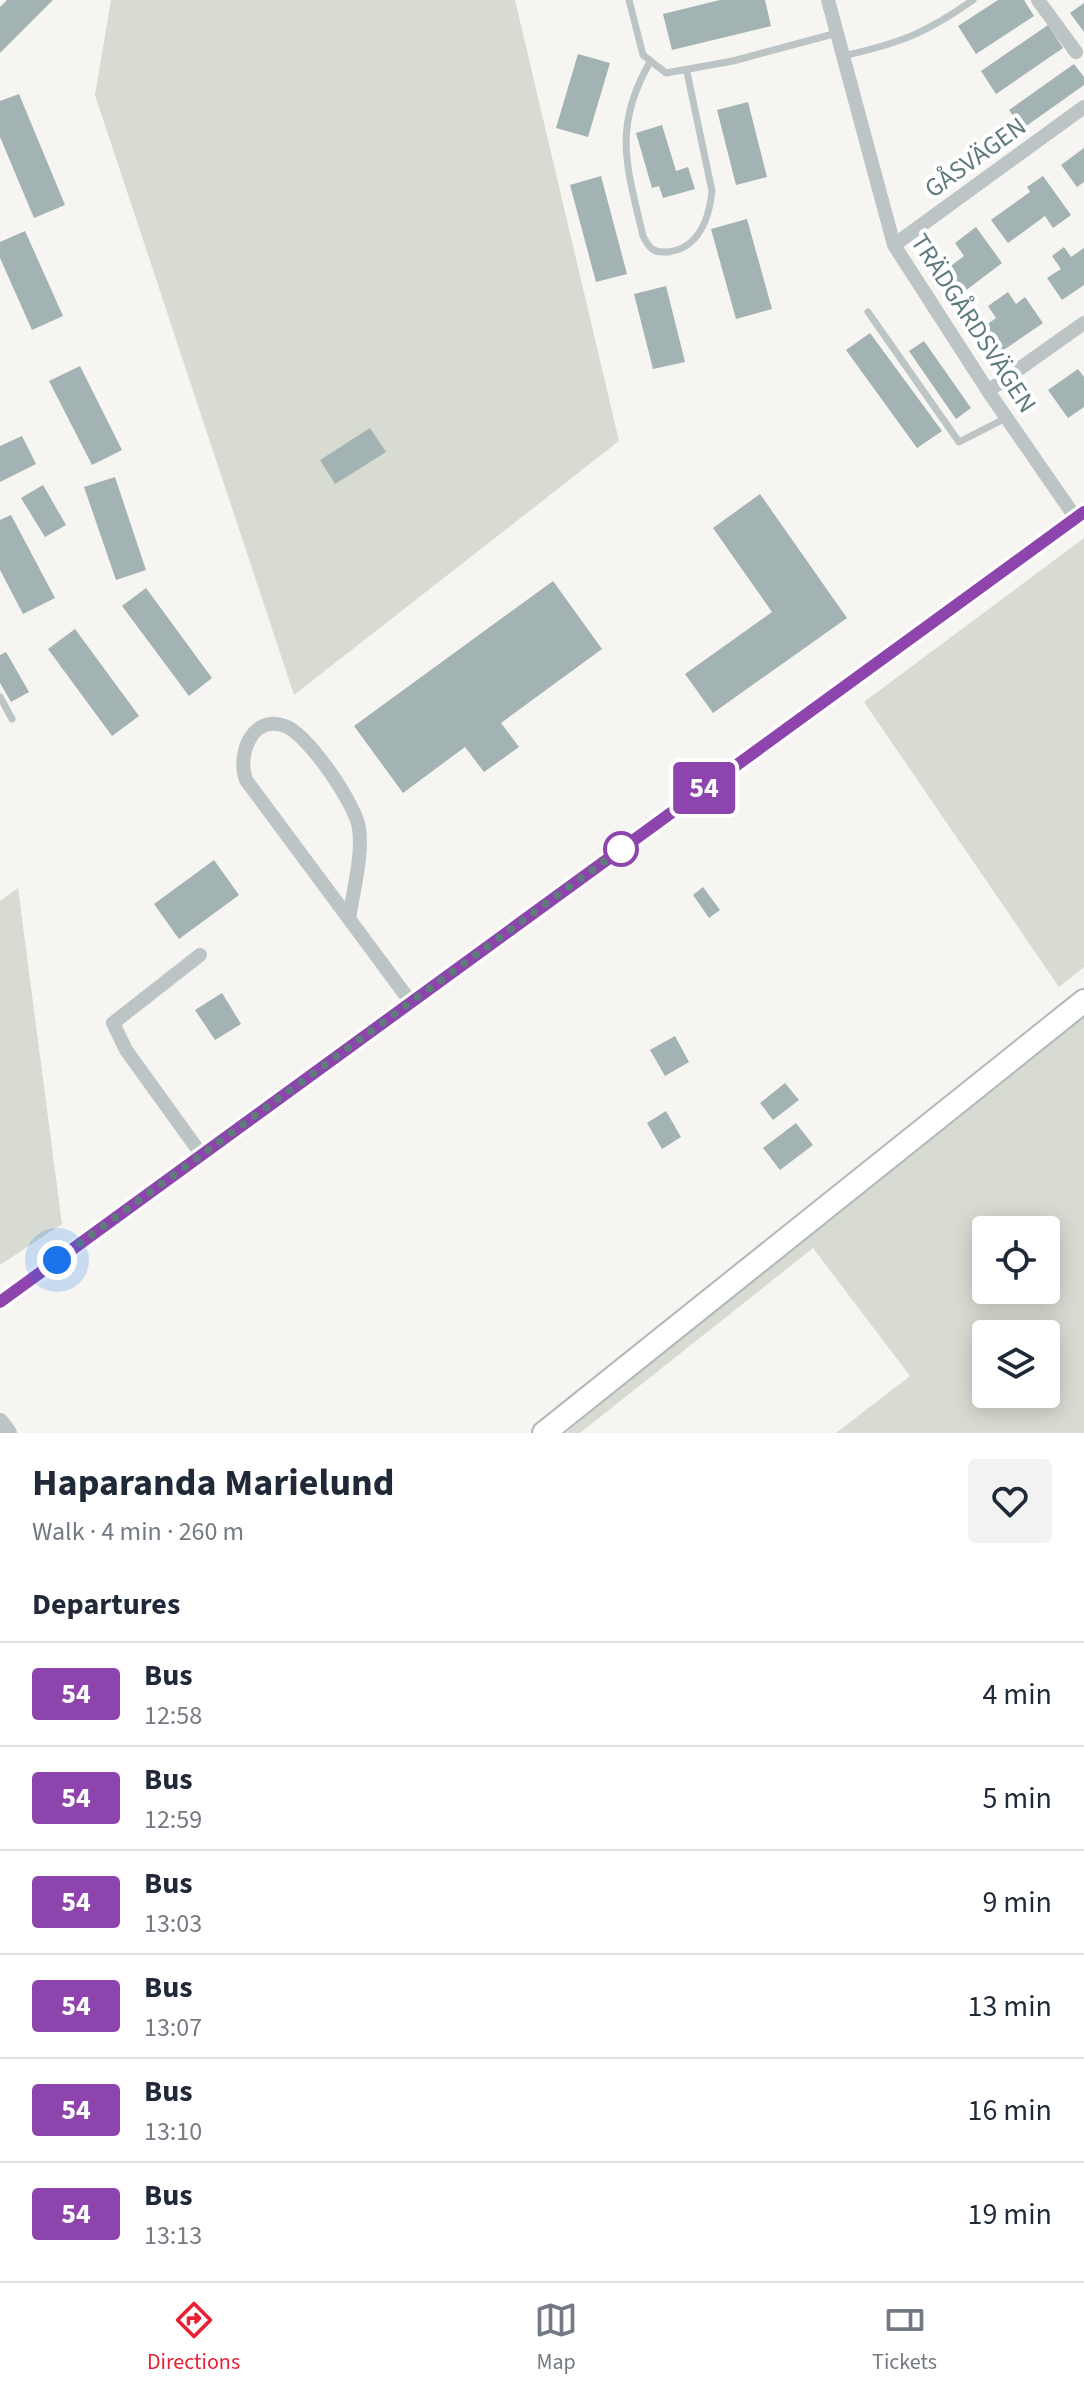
<!DOCTYPE html>
<html lang="en">
<head>
<meta charset="utf-8">
<style>
	:root { --surface:#fff; --page:#f2f2f3; --text:#1f2937; --muted:#747a83; --line:#e0e1e3; --accent:#e91f34 }
	body { margin:0; font-family:"Source Sans 3",sans-serif; background:var(--page); color:var(--text); height:100vh; display:flex; flex-direction:column; font-size:30px; white-space:nowrap }
	* { box-sizing:border-box; margin:0 }
	p { font-size:26px; color:var(--muted) }
	.icon { flex:none; width:44px; height:44px; fill:none; stroke:currentColor; stroke-width:2; stroke-linecap:round; stroke-linejoin:round }
	.map { position:relative; height:1433px; overflow:hidden }
	.side { display:flex; flex-direction:column; background:var(--surface); flex:1 }
	.side>* { flex:none }
	.badge { padding:0 16px; border-radius:6px; font-size:28px; line-height:52px }
	.tools { position:absolute; left:972px; top:1216px; display:grid; gap:16px }
	.tools a { display:grid; place-items:center; width:88px; height:88px; border-radius:8px; background:var(--surface); box-shadow:0 4px 20px #0003; font-size:40px }
	.you { position:absolute; width:40px; height:40px; margin:-20px; border:6px solid #fff; border-radius:50%; background:#1a73e8; box-shadow:0 0 0 12px #1a73e833 }
	.map>.badge { position:absolute; translate:-50% -50%; box-shadow:0 0 0 4px #fff }
	h2 { padding:0 32px; font-size:30px; line-height:72px }
	.round { display:grid; place-items:center; flex:none; width:84px; height:84px; border-radius:8px; background:var(--page) }
	.summary { display:flex; align-items:center; justify-content:space-between; height:136px; padding:0 32px }
	h1 { font-size:38px; font-weight:700; line-height:60px }
	ul { padding:0; list-style:none }
	li { display:flex; align-items:center; gap:24px; height:104px; padding:0 32px; border-top:2px solid var(--line) }
	li div { flex:1 }
	li b { display:block; font-size:30px }
	li em { font-style:normal }
	li .badge { min-width:88px; font-weight:700; text-align:center }
	.tabs { display:flex; justify-content:space-around; align-items:center; height:112px; border-top:2px solid var(--line); background:var(--surface); font-size:22px; color:var(--muted) }
	.tabs a { display:grid; justify-items:center; gap:4px }
	.tabs .active { color:var(--accent) }
	.map>svg:first-child { display:block }
	.green { fill:#d8dbd1; fill-rule:evenodd }
	.building { fill:#a3b2b2 }
	.lines { fill:none; stroke-linecap:round; stroke-linejoin:round }
	.primary-casing { stroke:#b0b8b9; stroke-width:26 }
	.service { stroke:#bcc4c5; stroke-width:7 }
	.minor { stroke:#bcc4c5; stroke-width:14 }
	.tertiary { stroke:#bcc4c5; stroke-width:18 }
	.primary { stroke:#fff; stroke-width:22 }
	.line-casing { stroke:#fff; stroke-width:18 }
	.line { stroke:#8e44ad; stroke-width:12 }
	.walk { stroke:#607b7e; stroke-width:8; stroke-dasharray:0 14.4 }
	.stop-dot { fill:#fff; stroke:#8e44ad; stroke-width:4 }
	.labels { text-anchor:middle; stroke-width:8; stroke-linejoin:round; paint-order:stroke }
	.street-label { font-size:26px; fill:#607b7e; stroke:#fff }
</style>
</head>
<body>
<div class="map">
<svg width="1084" height="1433" viewBox="0 0 1084 1433">
	<rect width="100%" height="100%" fill="#f6f5f2"/>
	<!-- green -->
	<path class="green" d="M 111,0 L 515,0 L 619,441 L 294,695 L 95,95 Z
		M 1084,538 L 1084,967 L 1059,987 L 864,702 Z
		M 18,888 L 62,1224 L 0,1265 L 0,901 Z
		M 1084,1016 L 1084,1433 L 836,1433 L 910,1376 L 813,1248 L 580,1433 L 566,1433 L 630,1378 ZM 986,1230 L 1046,1230 L 1046,1290 L 986,1290 ZM 986,1334 L 1046,1334 L 1046,1394 L 986,1394 Z"/>
	<!-- building -->
	<path class="building" d="M 7,0 L 53,0 L 0,53 L 0,7 Z
		M 720,0 L 765,0 L 771,26 L 672,50 L 663,14 Z
		M 998,0 L 1024,0 L 1034,16 L 976,54 L 958,26 Z
		M 1084,3 L 1084,32 L 1070,13 Z
		M 1048,25 L 1063,48 L 996,94 L 981,71 Z
		M 578,54 L 610,63 L 588,137 L 556,128 Z
		M 1074,64 L 1084,77 L 1084,85 L 1022,129 L 1009,110 Z
		M 19,94 L 65,205 L 34,218 L 0,137 L 0,101 Z
		M 748,102 L 767,177 L 736,185 L 717,110 Z
		M 662,125 L 676,171 L 688,167 L 695,189 L 663,198 L 659,186 L 652,188 L 636,133 Z
		M 1084,148 L 1084,182 L 1077,187 L 1061,165 Z
		M 601,176 L 627,274 L 596,282 L 570,185 Z
		M 1043,176 L 1071,215 L 1053,228 L 1045,216 L 1008,243 L 991,220 L 1030,192 L 1027,187 Z
		M 747,219 L 772,309 L 736,319 L 711,229 Z
		M 976,227 L 1002,263 L 961,294 L 944,271 L 964,256 L 955,243 Z
		M 25,231 L 63,316 L 32,330 L 0,258 L 0,242 Z
		M 1064,247 L 1071,257 L 1084,248 L 1084,285 L 1062,300 L 1047,278 L 1061,269 L 1052,256 Z
		M 666,286 L 685,362 L 653,369 L 634,294 Z
		M 1008,292 L 1016,304 L 1025,297 L 1043,323 L 995,356 L 978,331 L 996,318 L 988,306 Z
		M 870,333 L 942,431 L 917,448 L 846,350 Z
		M 924,341 L 971,408 L 956,419 L 909,351 Z
		M 80,366 L 122,450 L 92,465 L 49,381 Z
		M 1078,369 L 1084,377 L 1084,407 L 1068,418 L 1048,390 Z
		M 370,428 L 386,452 L 335,484 L 320,460 Z
		M 22,436 L 36,464 L 0,482 L 0,446 Z
		M 115,477 L 146,570 L 116,580 L 84,487 Z
		M 43,485 L 66,525 L 45,537 L 21,498 Z
		M 760,494 L 847,618 L 713,713 L 685,674 L 772,612 L 713,528 Z
		M 11,515 L 55,598 L 23,614 L 0,570 L 0,520 Z
		M 553,581 L 602,649 L 501,723 L 519,747 L 484,772 L 465,747 L 403,793 L 354,726 Z
		M 146,588 L 212,678 L 189,696 L 122,606 Z
		M 75,629 L 139,716 L 112,736 L 48,649 Z
		M 6,652 L 29,692 L 11,702 L 0,683 L 0,655 Z
		M 214,860 L 239,895 L 179,939 L 154,904 Z
		M 703,887 L 720,910 L 709,918 L 693,895 Z
		M 222,993 L 241,1024 L 215,1040 L 195,1010 Z
		M 675,1036 L 689,1062 L 665,1076 L 650,1050 Z
		M 785,1083 L 799,1100 L 773,1120 L 760,1103 Z
		M 666,1111 L 681,1137 L 662,1149 L 647,1123 Z
		M 796,1123 L 813,1145 L 780,1170 L 763,1148 Z"/>
	<g class="lines">
		<!-- primary casing -->
		<g class="primary-casing">
			<path id="primary" d="M 544,1433 L 1084,1001"/>
		</g>
		<!-- service -->
		<path class="service" d="M 629,0 L 643,55 L 666,73 L 733,61 L 837,33
			M 843,56 C 900,43 925,34 973,0
			M 650,62 C 612,128 627,167 643,236 C 649,248 653,253 667,252 C 698,249 709,220 712,191 L 687,72
			M 868,312 L 959,442 L 1006,418
			M 0,697 L 12,719"/>
		<!-- minor -->
		<path class="minor" d="M 828,0 L 894,245 L 988,391 L 1075,517
			M 1038,0 L 1076,52
			M 894,245 L 1084,107
			M 988,391 L 1084,323
			M 349,919 C 353,891 363,856 359,828 C 356,805 308,734 285,726 C 251,714 237,756 246,780 L 410,1001
			M 200,955 L 113,1023 L 126,1050 L 201,1154
			M 0,1302 L 1084,512"/>
		<!-- tertiary -->
		<path class="tertiary" d="M 0,1422 L 8,1433"/>
		<!-- primary -->
		<use href="#primary" class="primary"/>
	</g>
	<g class="lines">
		<!-- line casing -->
		<g class="line-casing">
			<path id="line" d="M 0,1302 L 1084,512"/>
		</g>
		<!-- line -->
		<use href="#line" class="line"/>
		<!-- walk -->
		<path class="walk" d="M 57,1260 L 621,849"/>
	</g>
	<!-- markers -->
	<circle class="stop-dot" cx="621" cy="849" r="16"/>
	<g class="labels">
		<!-- street labels -->
		<g class="street-label">
			<text transform="translate(975 157) rotate(-36)" y="9">GÅSVÄGEN</text>
			<text transform="translate(974 323) rotate(57)" y="9">TRÄDGÅRDSVÄGEN</text>
		</g>
	</g>
</svg>
<div class="tools">
<a><svg class="icon" aria-label="locate" viewBox="0 0 24 24"><circle cx="12" cy="12" r="6"/><path d="M12 2v4M12 18v4M2 12h4M18 12h4"/></svg></a>
<a><svg class="icon" aria-label="layers" viewBox="0 0 24 24"><path d="M12 4l9 5-9 5-9-5zM3 14l9 5 9-5"/></svg></a>
</div>
<div class="you" style="left:57px;top:1260px"></div>
<b class="badge" style="left:704px;top:788px;background:#8e44ad;color:#fff">54</b>
</div>
<section class="side">
<div class="summary"><div><h1>Haparanda Marielund</h1><p>Walk · 4 min · 260 m</p></div><a class="round"><svg class="icon" aria-label="heart" viewBox="0 0 24 24"><path d="M12 20l-8-8c-3-5 5-10 8-4 3-6 11-1 8 4z"/></svg></a></div>
<h2>Departures</h2>
<ul>
<li><span class="badge" style="background:#8e44ad;color:#fff">54</span><div><b>Bus</b><p>12:58</p></div><em>4 min</em></li>
<li><span class="badge" style="background:#8e44ad;color:#fff">54</span><div><b>Bus</b><p>12:59</p></div><em>5 min</em></li>
<li><span class="badge" style="background:#8e44ad;color:#fff">54</span><div><b>Bus</b><p>13:03</p></div><em>9 min</em></li>
<li><span class="badge" style="background:#8e44ad;color:#fff">54</span><div><b>Bus</b><p>13:07</p></div><em>13 min</em></li>
<li><span class="badge" style="background:#8e44ad;color:#fff">54</span><div><b>Bus</b><p>13:10</p></div><em>16 min</em></li>
<li><span class="badge" style="background:#8e44ad;color:#fff">54</span><div><b>Bus</b><p>13:13</p></div><em>19 min</em></li>
</ul>
</section>
<nav class="tabs">
<a class="active"><svg class="icon" aria-label="directions" viewBox="0 0 24 24"><path d="M12 3l9 9-9 9-9-9zM9 14v-3h6M13 9l2 2-2 2"/></svg>Directions</a>
<a><svg class="icon" aria-label="map" viewBox="0 0 24 24"><path d="M3 6l6-2 6 2 6-2v14l-6 2-6-2-6 2zM9 4v14M15 6v14"/></svg>Map</a>
<a><svg class="icon" aria-label="tickets" viewBox="0 0 24 24"><path d="M3 7h18v10H3zM15 7v10"/></svg>Tickets</a>
</nav>
</body>
</html>
